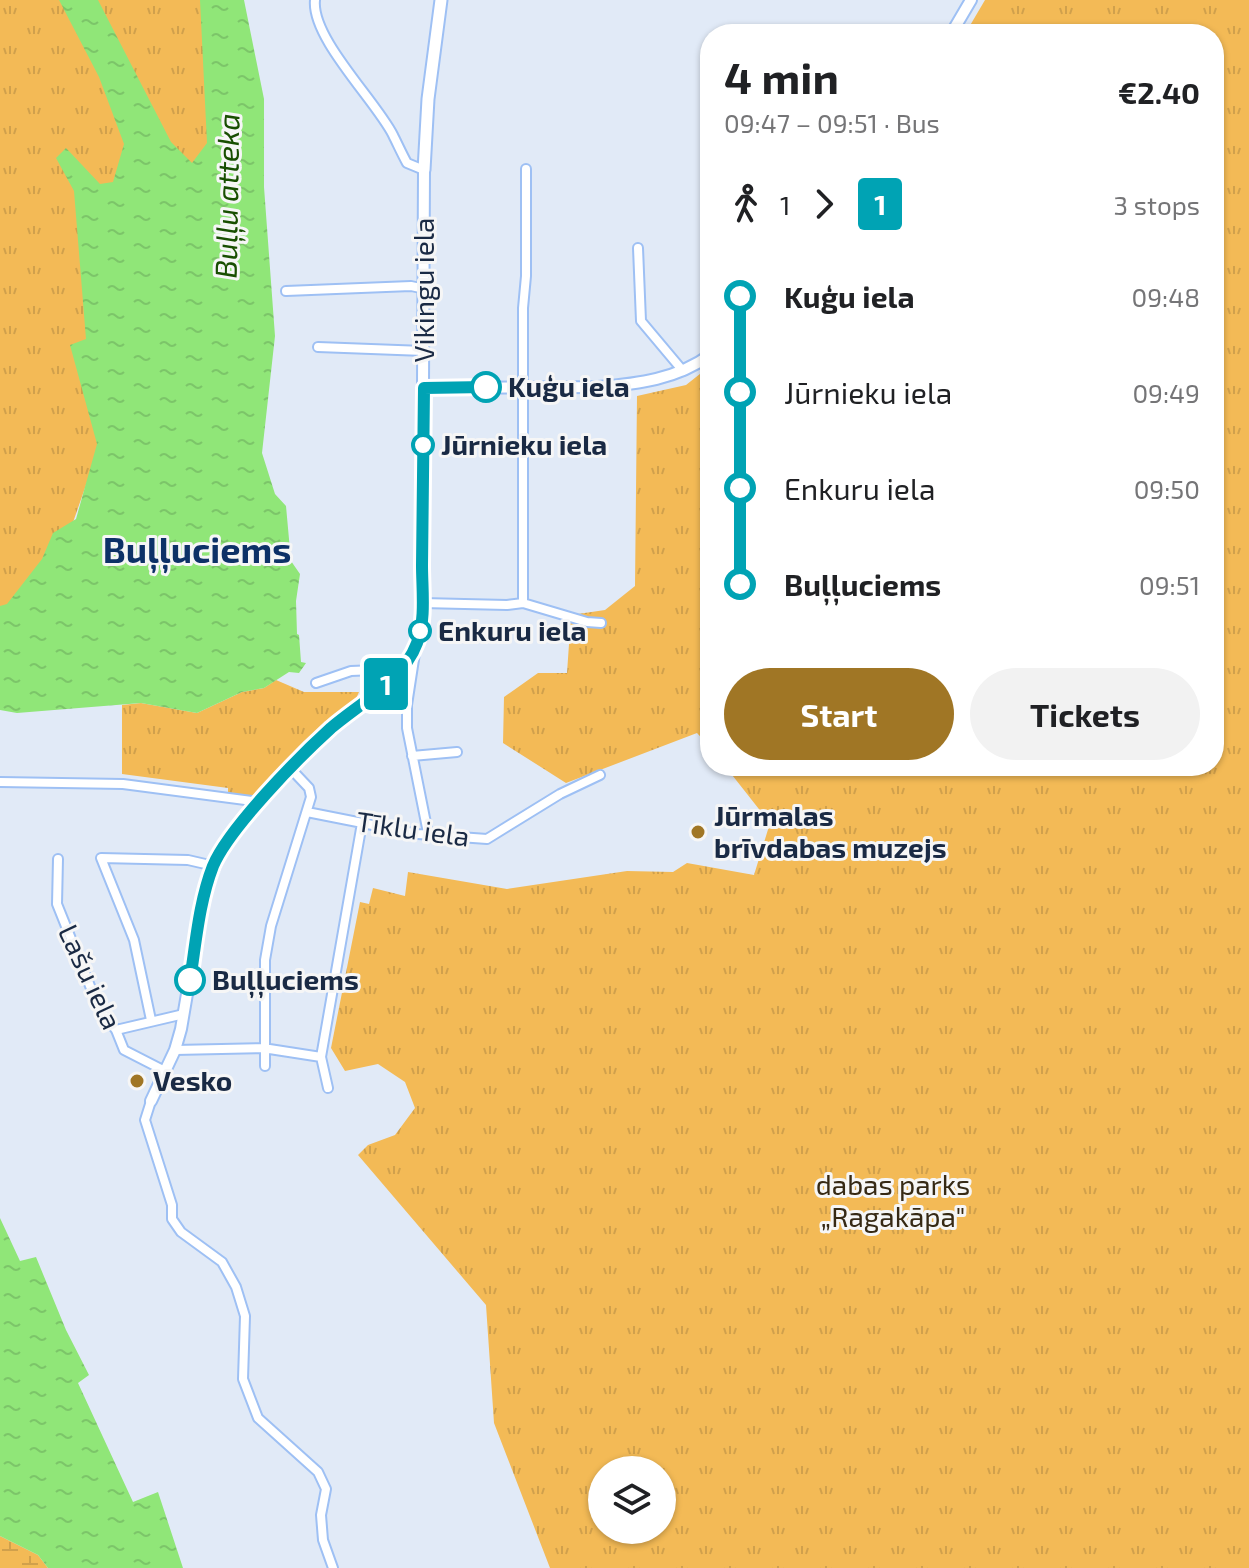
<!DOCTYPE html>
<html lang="en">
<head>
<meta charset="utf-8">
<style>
	:root { --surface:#fff; --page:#f2f2f2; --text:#202124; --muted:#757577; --accent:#a07625 }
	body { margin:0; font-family:"Exo 2",sans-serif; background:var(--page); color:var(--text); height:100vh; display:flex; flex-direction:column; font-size:30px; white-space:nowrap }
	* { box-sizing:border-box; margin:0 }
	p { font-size:26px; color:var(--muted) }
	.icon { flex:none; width:44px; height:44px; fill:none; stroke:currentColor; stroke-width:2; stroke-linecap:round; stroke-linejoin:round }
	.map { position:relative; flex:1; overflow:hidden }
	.side { position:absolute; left:700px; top:24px; width:524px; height:752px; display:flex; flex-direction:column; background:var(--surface); border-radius:32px; box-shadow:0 2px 6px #0004 }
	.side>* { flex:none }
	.badge { padding:0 16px; border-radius:6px; font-size:28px; line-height:52px }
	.controls { position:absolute; left:588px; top:1456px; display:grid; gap:16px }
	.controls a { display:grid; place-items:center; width:88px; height:88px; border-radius:50%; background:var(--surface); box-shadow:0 2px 6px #0004; font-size:40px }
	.map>.badge { position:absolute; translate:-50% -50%; box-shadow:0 0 0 4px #fff }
	.legs { display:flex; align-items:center; gap:12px; height:88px; padding:0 24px; font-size:26px }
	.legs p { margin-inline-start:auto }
	.summary { display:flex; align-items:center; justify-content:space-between; height:136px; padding:0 24px }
	h1 { font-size:44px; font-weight:700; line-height:60px }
	.button { display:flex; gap:16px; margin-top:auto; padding:16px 24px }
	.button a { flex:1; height:92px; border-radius:48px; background:var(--accent); color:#fff; font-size:32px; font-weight:700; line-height:92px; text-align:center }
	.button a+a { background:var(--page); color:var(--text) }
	ul { padding:0 24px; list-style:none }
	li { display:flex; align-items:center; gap:28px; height:96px; font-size:30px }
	li i { display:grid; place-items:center; width:12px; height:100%; margin:0 10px; background:currentColor }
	li i::after { content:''; width:20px; height:20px; margin:-10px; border:6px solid; border-radius:50%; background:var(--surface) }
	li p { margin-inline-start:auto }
	li:first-child i { background:linear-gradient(#0000 50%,currentColor 0) }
	li:last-child i { background:linear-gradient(currentColor 50%,#0000 0) }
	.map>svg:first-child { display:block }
	.wetland { fill:url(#wetland-marsh) }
	.park { fill:url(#park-tufts); fill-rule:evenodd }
	.water { fill:url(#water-ripples) }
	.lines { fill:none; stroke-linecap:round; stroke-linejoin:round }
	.minor-casing { stroke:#9ec0f4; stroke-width:12 }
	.tertiary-casing { stroke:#9ec0f4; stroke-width:14 }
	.secondary-casing { stroke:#9ec0f4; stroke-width:15 }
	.minor { stroke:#fff; stroke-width:8 }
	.tertiary { stroke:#fff; stroke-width:10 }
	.secondary { stroke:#fff; stroke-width:11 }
	.line-1-casing { stroke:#fff; stroke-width:18 }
	.line-1 { stroke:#00a3b4; stroke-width:12 }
	.stop-1-dot { fill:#fff; stroke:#00a3b4; stroke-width:4 }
	.poi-dot { fill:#a07625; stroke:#f6f6f6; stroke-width:3 }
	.labels { text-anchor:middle; stroke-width:6; stroke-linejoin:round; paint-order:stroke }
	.street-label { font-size:28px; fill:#1a2a44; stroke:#f6f6f6 }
	.stop-label { font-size:28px; font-weight:bold; fill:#1a2a44; stroke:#f6f6f6; text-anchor:start }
	.poi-label { font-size:28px; font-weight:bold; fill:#1a2a44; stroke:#f6f6f6; text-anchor:start }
	.park-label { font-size:28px; fill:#362914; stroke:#f6f6f6 }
	.water-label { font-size:30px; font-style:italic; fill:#184f01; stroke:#f6f6f6 }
	.district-label { font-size:36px; font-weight:bold; fill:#0d3167; stroke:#f6f6f6 }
</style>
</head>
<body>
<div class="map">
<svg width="1249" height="1568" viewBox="0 0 1249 1568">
	<defs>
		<pattern id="wetland-marsh" width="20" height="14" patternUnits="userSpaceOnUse" patternTransform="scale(2)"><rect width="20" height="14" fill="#f3ba56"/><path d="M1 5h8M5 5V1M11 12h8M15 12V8" fill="none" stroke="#d0a04c"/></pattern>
		<pattern id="park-tufts" width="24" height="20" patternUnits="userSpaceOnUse" patternTransform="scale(2)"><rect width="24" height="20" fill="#f3ba56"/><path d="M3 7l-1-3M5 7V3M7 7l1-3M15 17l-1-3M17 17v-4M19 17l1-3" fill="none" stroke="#d0a04c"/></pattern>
		<pattern id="water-ripples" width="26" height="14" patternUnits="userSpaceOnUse" patternTransform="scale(2)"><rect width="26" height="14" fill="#90e678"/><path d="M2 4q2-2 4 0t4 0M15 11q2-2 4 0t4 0" fill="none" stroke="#7cc569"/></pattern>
	</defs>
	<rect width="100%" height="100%" fill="#e1eaf7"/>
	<!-- wetland -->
	<path class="wetland" d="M 0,1536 L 38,1555 L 48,1568 L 0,1568 Z"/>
	<!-- park -->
	<path class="park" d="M 0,0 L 204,0 L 211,186 L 100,445 L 41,614 L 0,628 Z
		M 985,0 L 1249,0 L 1249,1568 L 550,1568 L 494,1423 L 486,1305 L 358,1155 L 368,1145 L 395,1135 L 415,1108 L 405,1082 L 378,1064 L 345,1071 L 331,1048 L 360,902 L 369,904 L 373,888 L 405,896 L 408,872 L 507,889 L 627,871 L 673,872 L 687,863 L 754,875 L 770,823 L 725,766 L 1214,766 L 1214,34 L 965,34 ZM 662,1470 L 662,1530 L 602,1530 L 602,1470 Z
		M 710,366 L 710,747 L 697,733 L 566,783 L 503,743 L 504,697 L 538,673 L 567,673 L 571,615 L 605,610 L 635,586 L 637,396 L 686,385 Z
		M 276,680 L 304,692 L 359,692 L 354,703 L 322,728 L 258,797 L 228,794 L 228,788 L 122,774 L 122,705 L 141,703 L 197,713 L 242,692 L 264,688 Z"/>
	<!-- water -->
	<path class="water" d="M 59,0 L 98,0 L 171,142 L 192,163 L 207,143 L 200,0 L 244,0 L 264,99 L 264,187 L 275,336 L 262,453 L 275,494 L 286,506 L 291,561 L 300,574 L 296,601 L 297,634 L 299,635 L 301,662 L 306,663 L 299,673 L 289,672 L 264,688 L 242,692 L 197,713 L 141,703 L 17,713 L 0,710 L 0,606 L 7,604 L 42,559 L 53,533 L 76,519 L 97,444 L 70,345 L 86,339 L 74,191 L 56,158 L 66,148 L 100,184 L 113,182 L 124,144 L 99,77 Z
		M 0,1218 L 20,1261 L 36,1257 L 66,1330 L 89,1375 L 78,1383 L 133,1502 L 158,1492 L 183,1568 L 48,1568 L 38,1555 L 0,1536 Z"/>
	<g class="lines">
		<!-- minor casing -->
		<g class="minor-casing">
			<path id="minor" d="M 315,0 C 311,38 376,101 393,135 C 398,145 402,154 407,163 L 424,170
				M 638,248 L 641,321 L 683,371
				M 286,291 L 411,286 L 425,289
				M 318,347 L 424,351
				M 422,603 L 507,605 L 523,603 L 587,622 L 601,623
				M 523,603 L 523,308 L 526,276 L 526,169
				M 415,653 L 407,705 L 407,728 L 428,833
				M 316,683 L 351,671 L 400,669
				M 370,698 L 388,704 L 407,705
				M 412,756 L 457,752
				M 0,782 L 123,784 L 260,802
				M 307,812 L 418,834 L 487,839 L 560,794 L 600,775
				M 58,859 L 57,904 L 92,991 L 102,1012 L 116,1030 L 124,1050 L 165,1071
				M 151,1020 L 134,940 L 101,858 L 188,860 L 214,866
				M 116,1030 L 184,1014
				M 175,1050 L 263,1048 L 321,1057 L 362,823
				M 321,1057 L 328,1088
				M 265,1066 L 265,960 L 271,926 L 311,797 L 309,788 L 291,769
				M 151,1101 L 145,1120 L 172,1205 L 172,1219 L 181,1232 L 222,1262 L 236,1287 L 245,1316 L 243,1379 L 258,1418 L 318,1472 L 326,1489 L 321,1515 L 323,1540 L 333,1568"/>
		</g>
		<!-- tertiary casing -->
		<g class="tertiary-casing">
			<path id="tertiary" d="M 951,34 L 971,0
				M 424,388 L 598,387 C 638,384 677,379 710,355
				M 151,1101 L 175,1050 L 181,1029 L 204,894 L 220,853 L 242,822 L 291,769 L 331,728 L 370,698 L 409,659 L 420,631 L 422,603 L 424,170"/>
		</g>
		<!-- secondary casing -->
		<g class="secondary-casing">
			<path id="secondary" d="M 424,170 L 428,99 L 441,0"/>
		</g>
		<!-- minor -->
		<use href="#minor" class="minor"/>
		<!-- tertiary -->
		<use href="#tertiary" class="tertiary"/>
		<!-- secondary -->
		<use href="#secondary" class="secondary"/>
	</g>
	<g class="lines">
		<!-- line-1 casing -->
		<g class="line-1-casing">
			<path id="line-1" d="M 190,980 C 196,942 199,902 213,866 C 229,828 299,757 331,728 C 360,703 403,681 417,643 C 426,620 422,589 422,565 C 423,506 423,447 424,388 L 486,387"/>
		</g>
		<!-- line-1 -->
		<use href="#line-1" class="line-1"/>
	</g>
	<!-- markers -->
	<g class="stop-1-dot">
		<circle cx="486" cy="387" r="14"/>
		<circle cx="423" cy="445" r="10"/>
		<circle cx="420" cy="631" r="10"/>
		<circle cx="190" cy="980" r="14"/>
	</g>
	<g class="poi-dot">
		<circle cx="698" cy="832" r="8"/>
		<circle cx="137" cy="1081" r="8"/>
	</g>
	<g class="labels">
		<!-- street labels -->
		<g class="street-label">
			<text transform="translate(424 290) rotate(-90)" y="10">Vikingu iela</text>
			<text transform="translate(413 829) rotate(8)" y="10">Tīklu iela</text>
			<text transform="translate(90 977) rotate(65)" y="10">Lašu iela</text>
		</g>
		<!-- stop labels -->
		<g class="stop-label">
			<text x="508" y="397">Kuģu iela</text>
			<text x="441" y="455">Jūrnieku iela</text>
			<text x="438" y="641">Enkuru iela</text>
			<text x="212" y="990">Buļļuciems</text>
		</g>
		<!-- poi labels -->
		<g class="poi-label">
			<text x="714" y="826">Jūrmalas<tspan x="714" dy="32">brīvdabas muzejs</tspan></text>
			<text x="153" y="1091">Vesko</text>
		</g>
		<!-- park labels -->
		<g class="park-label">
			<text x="893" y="1195">dabas parks<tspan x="893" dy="32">„Ragakāpa"</tspan></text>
		</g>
		<!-- water labels -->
		<g class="water-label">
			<text transform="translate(228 196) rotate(-89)" y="10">Buļļu atteka</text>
		</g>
		<!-- district labels -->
		<g class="district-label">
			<text x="197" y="563">Buļļuciems</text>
		</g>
	</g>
</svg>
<div class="controls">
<a><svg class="icon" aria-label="layers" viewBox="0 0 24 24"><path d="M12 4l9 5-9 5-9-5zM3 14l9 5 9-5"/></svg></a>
</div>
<b class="badge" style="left:386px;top:684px;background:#00a3b4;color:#fff">1</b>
<section class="side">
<div class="summary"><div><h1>4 min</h1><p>09:47 – 09:51 · Bus</p></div><b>€2.40</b></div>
<div class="legs"><svg class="icon" aria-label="walk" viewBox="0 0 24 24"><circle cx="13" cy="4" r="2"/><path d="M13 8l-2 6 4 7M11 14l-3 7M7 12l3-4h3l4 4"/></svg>1<svg class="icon" aria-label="forward" viewBox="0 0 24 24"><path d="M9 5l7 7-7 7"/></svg><b class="badge" style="background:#00a3b4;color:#fff">1</b><p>3 stops</p></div>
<ul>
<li><i style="color:#00a3b4"></i><b>Kuģu iela</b><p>09:48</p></li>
<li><i style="color:#00a3b4"></i><span>Jūrnieku iela</span><p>09:49</p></li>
<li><i style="color:#00a3b4"></i><span>Enkuru iela</span><p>09:50</p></li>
<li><i style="color:#00a3b4"></i><b>Buļļuciems</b><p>09:51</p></li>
</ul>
<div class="button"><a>Start</a><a>Tickets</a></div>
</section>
</div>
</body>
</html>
